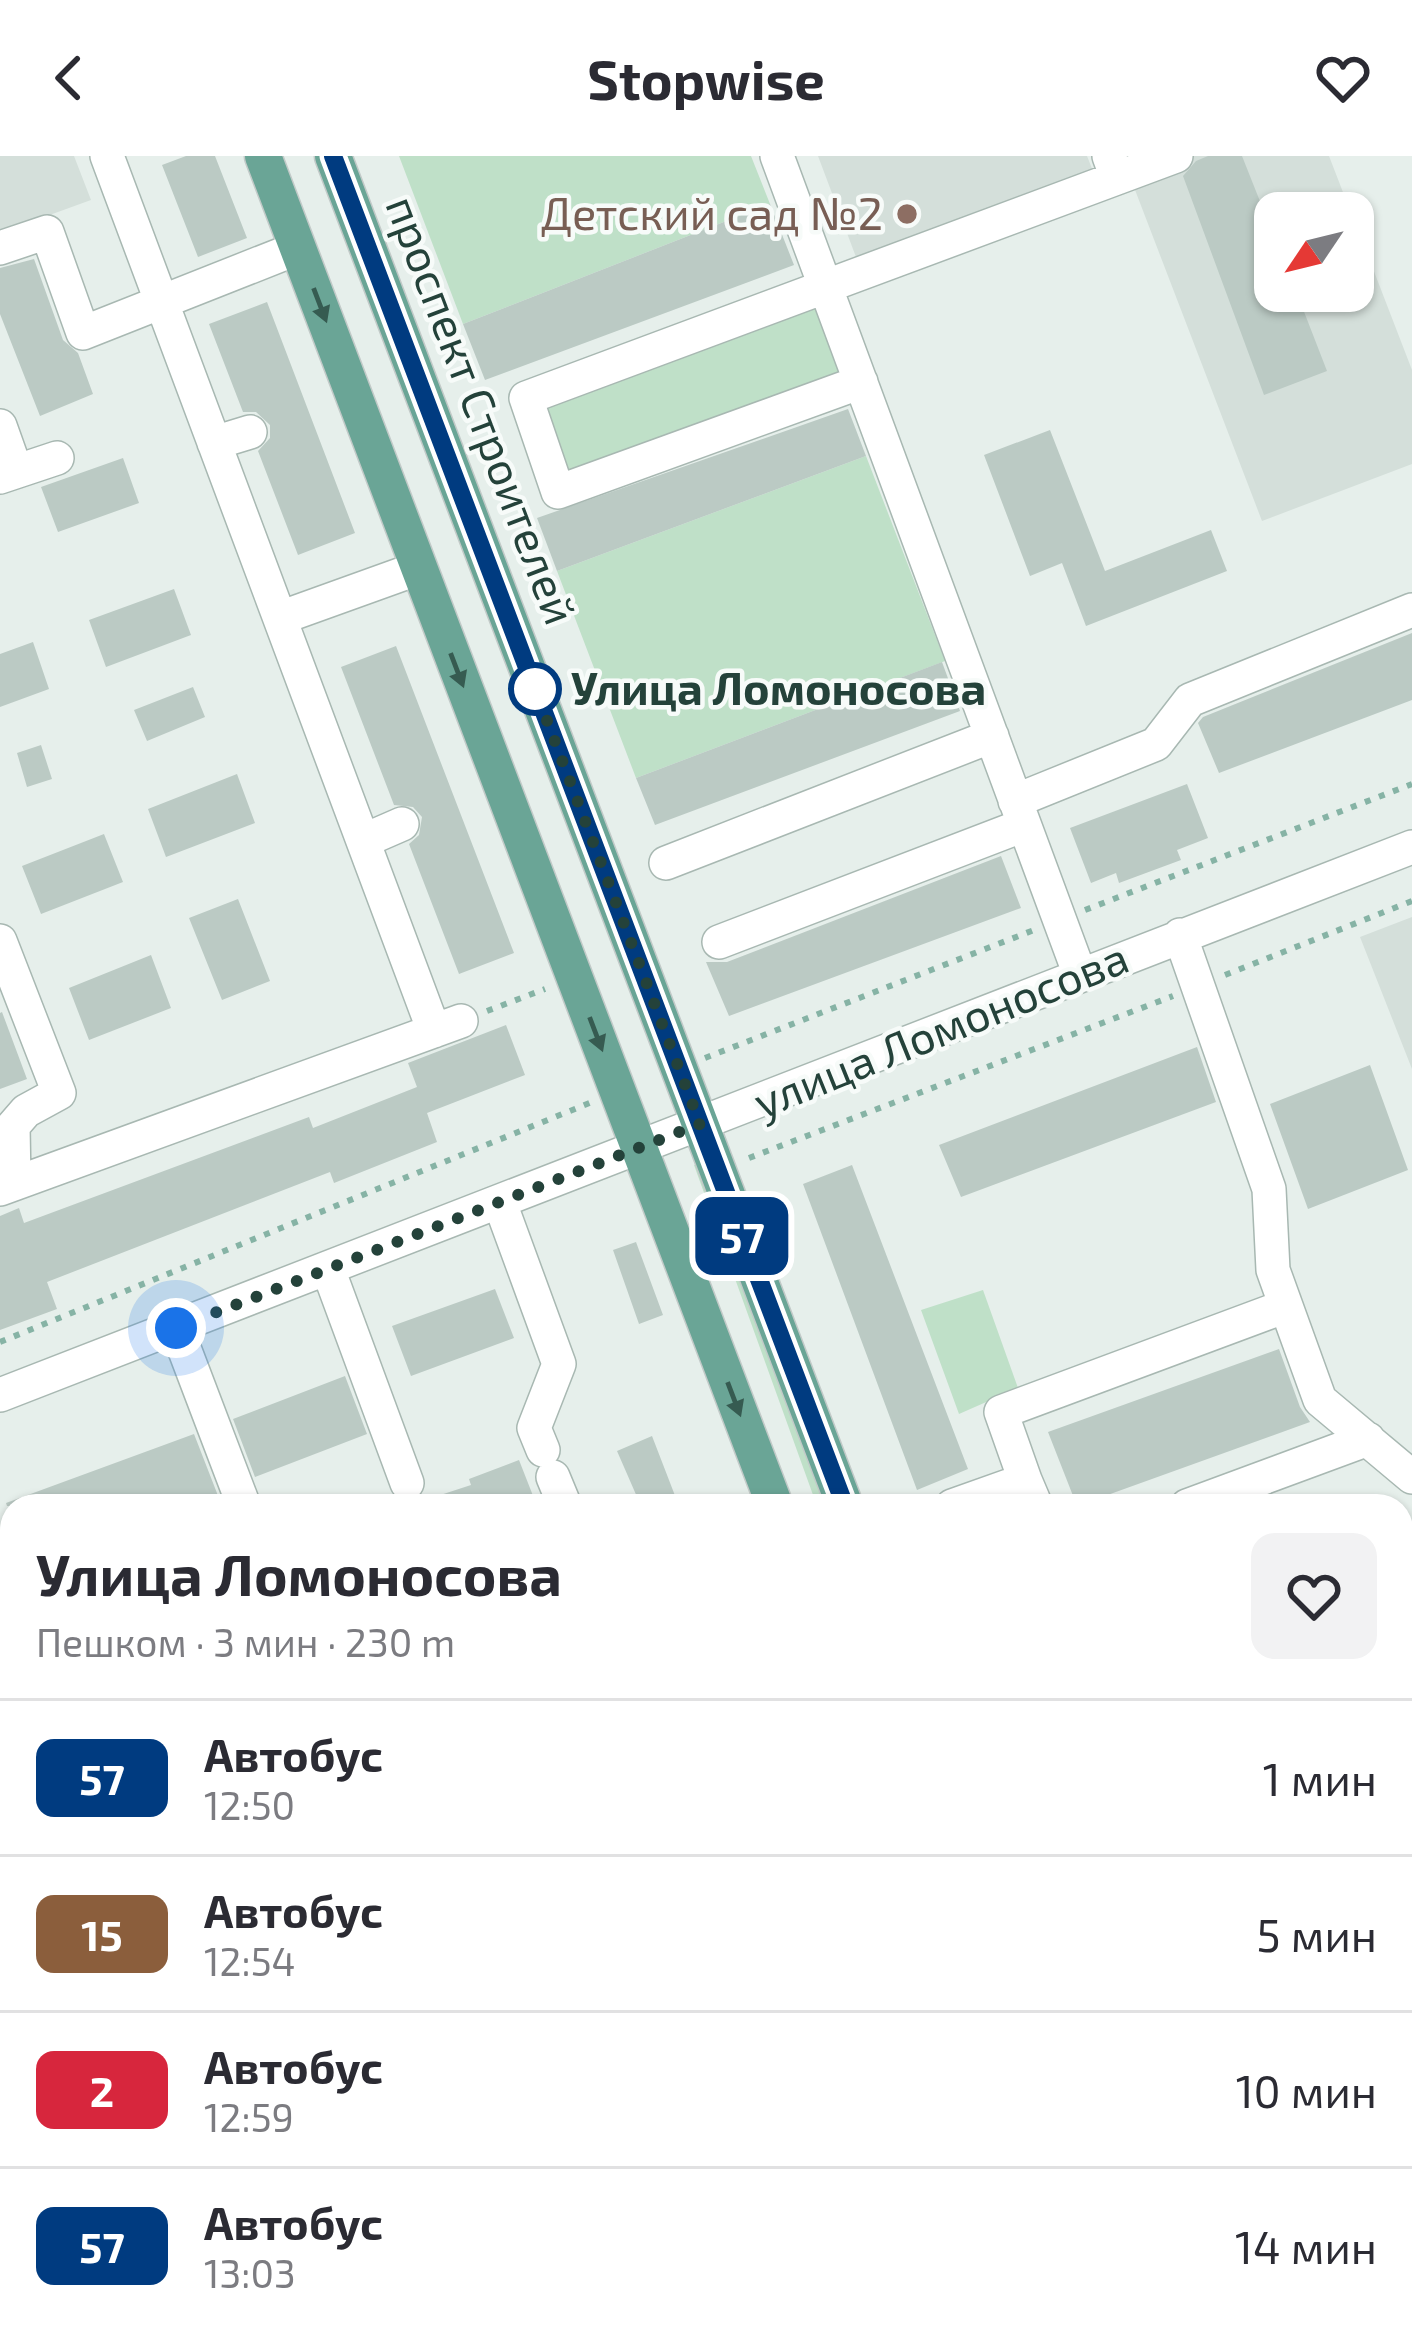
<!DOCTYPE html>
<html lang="ru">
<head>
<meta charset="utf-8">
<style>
	:root { --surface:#fff; --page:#f2f2f3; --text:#2b2b33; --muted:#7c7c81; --line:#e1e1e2 }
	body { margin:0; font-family:"Exo 2",sans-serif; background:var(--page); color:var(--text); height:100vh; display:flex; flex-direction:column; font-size:45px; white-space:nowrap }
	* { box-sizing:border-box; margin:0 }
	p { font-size:39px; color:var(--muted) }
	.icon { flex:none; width:66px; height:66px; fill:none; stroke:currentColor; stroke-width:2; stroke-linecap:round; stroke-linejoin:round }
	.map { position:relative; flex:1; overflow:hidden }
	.sheet { position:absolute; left:0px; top:1338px; width:1413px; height:852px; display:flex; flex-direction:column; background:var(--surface); border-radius:36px 36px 0 0; box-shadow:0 3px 9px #0004 }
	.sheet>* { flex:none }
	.badge { padding:0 24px; border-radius:18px; font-size:42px; line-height:78px }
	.needle { width:78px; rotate:235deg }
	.controls { position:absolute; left:1254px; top:36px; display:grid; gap:24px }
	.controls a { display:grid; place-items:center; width:120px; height:120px; border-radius:24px; background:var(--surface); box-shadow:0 3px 9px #0004; font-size:60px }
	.you { position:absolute; width:60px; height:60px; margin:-30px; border:9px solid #fff; border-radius:50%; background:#1a73e8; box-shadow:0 0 0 18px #1a73e833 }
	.map>.badge { position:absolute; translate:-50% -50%; box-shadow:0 0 0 6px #fff }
	.round { display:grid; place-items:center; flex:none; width:126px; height:126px; border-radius:24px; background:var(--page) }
	.summary { display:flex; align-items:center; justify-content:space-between; height:204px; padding:0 36px }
	h1 { font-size:57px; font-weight:700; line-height:90px }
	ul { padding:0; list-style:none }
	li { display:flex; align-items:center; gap:36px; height:156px; padding:0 36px; border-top:3px solid var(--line) }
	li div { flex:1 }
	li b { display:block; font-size:45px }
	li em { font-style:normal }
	li .badge { min-width:132px; font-weight:700; text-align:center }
	header { display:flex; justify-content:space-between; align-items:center; height:156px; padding:0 36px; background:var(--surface); font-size:54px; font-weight:700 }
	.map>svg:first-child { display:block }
	.built { fill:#d4dfda }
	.green { fill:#bfe0c8 }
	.building { fill:#bbcac4 }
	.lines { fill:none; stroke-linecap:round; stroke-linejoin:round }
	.minor-casing { stroke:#a8b8b2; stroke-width:36 }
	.major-casing { stroke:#c2cac8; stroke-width:39 }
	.path { stroke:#86b3a5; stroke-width:6; stroke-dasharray:6 9; stroke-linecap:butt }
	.minor { stroke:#fff; stroke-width:33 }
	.major { stroke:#6aa596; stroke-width:36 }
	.oneway { fill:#365b51 }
	.line-casing { stroke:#fff; stroke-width:27 }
	.line { stroke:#003b80; stroke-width:18 }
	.walk { stroke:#24423a; stroke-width:12; stroke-dasharray:0 21.6 }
	.education-dot { fill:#8d6e63; stroke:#f7fbf9; stroke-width:4.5 }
	.stop-dot { fill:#fff; stroke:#003b80; stroke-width:6 }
	.labels { text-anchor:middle; stroke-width:9; stroke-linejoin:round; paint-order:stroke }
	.education-label { font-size:45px; fill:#785e54; stroke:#f7fbf9; text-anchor:end }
	.street-label { font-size:45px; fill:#24423a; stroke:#f7fbf9 }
	.stop-label { font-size:45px; font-weight:bold; fill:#24423a; stroke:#f7fbf9; text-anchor:start }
</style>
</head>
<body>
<header><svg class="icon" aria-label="back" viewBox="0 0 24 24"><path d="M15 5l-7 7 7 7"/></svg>Stopwise<svg class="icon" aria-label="heart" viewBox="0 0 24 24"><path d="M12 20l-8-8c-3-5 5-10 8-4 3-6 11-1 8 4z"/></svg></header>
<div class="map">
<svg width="1412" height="2190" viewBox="0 0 1412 2190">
	<rect width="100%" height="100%" fill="#e6efeb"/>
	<!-- built -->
	<path class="built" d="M 0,0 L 74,0 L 91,44 L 0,77 Z
		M 818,0 L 1087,0 L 1093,15 L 856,101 Z
		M 1122,0 L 1329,0 L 1351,57 L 1275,57 L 1275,135 L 1353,135 L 1353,61 L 1412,214 L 1412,308 L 1262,365 Z
		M 1412,761 L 1412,913 L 1360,781 Z
		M 12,2105 L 12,2178 L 131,2178 L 135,2190 L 0,2190 L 0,2110 Z"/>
	<!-- green -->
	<path class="green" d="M 399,0 L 751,0 L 770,48 L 463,168 Z
		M 825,131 L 861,226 L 558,336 L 526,242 Z
		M 866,300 L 945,505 L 636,622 L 557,415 Z
		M 708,1004 L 839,1350 L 817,1350 L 694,1009 Z
		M 983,1134 L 1018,1232 L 959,1258 L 921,1154 Z
		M 1412,2019 L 1412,2190 L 1299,2190 L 1294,2178 L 1401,2178 L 1401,2023 Z"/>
	<!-- building -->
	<path class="building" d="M 186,0 L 215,0 L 247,82 L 198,101 L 162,9 Z
		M 1208,0 L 1242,0 L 1275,83 L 1275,135 L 1296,135 L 1327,215 L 1264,239 L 1183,20 L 1196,5 Z
		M 770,48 L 794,109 L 485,224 L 463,168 Z
		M 34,103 L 63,184 L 78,197 L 93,238 L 40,260 L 0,158 L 0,112 Z
		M 267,146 L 355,377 L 298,399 L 258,295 L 270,282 L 270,269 L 256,256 L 243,256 L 209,168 Z
		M 848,253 L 866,300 L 557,415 L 537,362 Z
		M 1050,274 L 1105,415 L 1211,374 L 1227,415 L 1086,470 L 1062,407 L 1030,420 L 984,299 Z
		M 123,302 L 139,347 L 58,376 L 41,331 Z
		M 174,433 L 191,479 L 106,511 L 89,464 Z
		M 1412,477 L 1412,544 L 1219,617 L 1198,567 L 1203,561 Z
		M 33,486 L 49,533 L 0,551 L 0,498 Z
		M 396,490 L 514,797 L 459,818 L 409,688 L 419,679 L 422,661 L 413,651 L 394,649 L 341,511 Z
		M 942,506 L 960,555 L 655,669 L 636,622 Z
		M 193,531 L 205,561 L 147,585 L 134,554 Z
		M 41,589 L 52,623 L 27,631 L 17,597 Z
		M 237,618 L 255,667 L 166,701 L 148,653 Z
		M 1187,628 L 1208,682 L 1177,694 L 1181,704 L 1119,727 L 1116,717 L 1091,727 L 1070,672 Z
		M 104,678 L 123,726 L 41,758 L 22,710 Z
		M 1001,700 L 1021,752 L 729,860 L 706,806 L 727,806 Z
		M 238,743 L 270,825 L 222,844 L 189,762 Z
		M 151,799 L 171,852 L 89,884 L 69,832 Z
		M 2,856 L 27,923 L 0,933 L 0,857 Z
		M 506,869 L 525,919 L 427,957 L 437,986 L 334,1027 L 330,1016 L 47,1126 L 57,1153 L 0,1174 L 0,1060 L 19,1052 L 24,1067 L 309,961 L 313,972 L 417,931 L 408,907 Z
		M 1197,891 L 1216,946 L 961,1041 L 939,989 Z
		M 1370,909 L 1408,1014 L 1308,1053 L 1270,948 Z
		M 852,1009 L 968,1313 L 917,1334 L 803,1028 Z
		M 636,1086 L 663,1159 L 639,1168 L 613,1094 Z
		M 495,1133 L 514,1182 L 411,1220 L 392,1170 Z
		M 1279,1193 L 1300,1251 L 1310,1266 L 1077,1350 L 1048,1276 Z
		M 345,1220 L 367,1278 L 255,1321 L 233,1263 Z
		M 194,1278 L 222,1350 L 7,1350 L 6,1347 Z
		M 652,1280 L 679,1350 L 641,1350 L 617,1295 Z
		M 519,1304 L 537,1350 L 423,1350 L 422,1345 L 471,1329 L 469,1323 Z"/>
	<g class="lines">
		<!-- minor casing -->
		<g class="minor-casing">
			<path id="minor" d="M 107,0 L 434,875
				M 777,0 L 1080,819
				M 1117,22 L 1176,0
				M 0,92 L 47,76 L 83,177 L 298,92
				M 861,226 L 558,336 L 526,242 L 1117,22 L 1109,0
				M 0,270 L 16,315
				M 214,287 L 250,276
				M 0,321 L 57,302
				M 280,462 L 419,412
				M 1015,645 L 1156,588 L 1190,544 L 1412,454
				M 363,685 L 402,668
				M 666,707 L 992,580
				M 1180,779 L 1269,1033 L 1273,1114 L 1320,1244 L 1412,1321
				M 0,785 L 59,937 L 26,955 L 13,970 L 14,1027
				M 719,786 L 1024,669
				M 0,1033 L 461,865
				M 500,1047 L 559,1208 L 534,1272 L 543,1294
				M 328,1113 L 407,1327
				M 176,1171 L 244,1350
				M 0,1239 L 1412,691
				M 553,1321 L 565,1350
				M 1025,1324 L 1001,1256 L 1286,1150
				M 952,1350 L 1025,1324 L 1036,1350
				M 1187,1350 L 1368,1283
				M 1401,1518 L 1412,1514
				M 1401,1760 L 1412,1756
				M 94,2178 L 99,2190
				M 967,2178 L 972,2190
				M 1288,2178 L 1293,2190
				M 635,2186 L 636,2190
				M 213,2190 L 245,2178"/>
		</g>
		<!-- major casing -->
		<g class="major-casing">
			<path id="major" d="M 263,0 L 775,1350
				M 333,0 L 845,1350
				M 1089,2178 L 1093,2190
				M 1159,2178 L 1163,2190"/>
		</g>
		<!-- path -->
		<path class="path" d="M 1085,754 L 1412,628
			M 1225,819 L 1412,745
			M 487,855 L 545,833
			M 705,902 L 1034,774
			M 749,1002 L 1173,840
			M 0,1186 L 592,946
			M 1401,2014 L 1412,2010"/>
		<!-- minor -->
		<use href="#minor" class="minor"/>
		<!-- major -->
		<use href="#major" class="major"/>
	</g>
	<!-- one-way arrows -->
	<defs><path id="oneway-solid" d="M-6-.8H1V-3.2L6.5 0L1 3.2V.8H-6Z" transform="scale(3)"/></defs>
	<g class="oneway">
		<use href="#oneway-solid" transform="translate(320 149) rotate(69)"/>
		<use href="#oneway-solid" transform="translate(457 514) rotate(69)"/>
		<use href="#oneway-solid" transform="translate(596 878) rotate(69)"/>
		<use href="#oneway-solid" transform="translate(734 1243) rotate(69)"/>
	</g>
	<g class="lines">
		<!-- line casing -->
		<g class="line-casing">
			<path id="line" d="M 333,0 L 845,1350"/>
		</g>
		<!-- line -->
		<use href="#line" class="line"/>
		<!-- walk -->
		<path class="walk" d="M 176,1172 L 700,968 L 535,533"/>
	</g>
	<!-- markers -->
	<circle class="education-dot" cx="907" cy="58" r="12"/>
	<circle class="stop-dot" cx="535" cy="533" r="24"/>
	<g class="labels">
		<!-- education labels -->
		<g class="education-label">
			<text x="883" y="74">Детский сад №2</text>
		</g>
		<!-- street labels -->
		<g class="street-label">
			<text transform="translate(481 254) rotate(69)" y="16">проспект Строителей</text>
			<text transform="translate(941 874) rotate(-22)" y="16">улица Ломоносова</text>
		</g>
		<!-- stop labels -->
		<g class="stop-label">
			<text x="571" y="549">Улица Ломоносова</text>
		</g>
	</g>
</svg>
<div class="controls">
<a><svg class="needle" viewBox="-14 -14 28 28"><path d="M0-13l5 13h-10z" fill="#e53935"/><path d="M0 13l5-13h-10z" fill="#7c7c81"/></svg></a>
</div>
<div class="you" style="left:176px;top:1172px"></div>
<b class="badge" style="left:742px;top:1080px;background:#003b80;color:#fff">57</b>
<section class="sheet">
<div class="summary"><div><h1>Улица Ломоносова</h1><p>Пешком · 3 мин · 230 m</p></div><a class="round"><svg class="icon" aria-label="heart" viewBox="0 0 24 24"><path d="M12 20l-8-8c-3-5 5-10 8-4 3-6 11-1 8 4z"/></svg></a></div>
<ul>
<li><span class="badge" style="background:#003b80;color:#fff">57</span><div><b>Автобус</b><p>12:50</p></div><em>1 мин</em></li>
<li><span class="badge" style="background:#8b5e3c;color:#fff">15</span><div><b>Автобус</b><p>12:54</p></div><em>5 мин</em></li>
<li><span class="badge" style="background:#d7263d;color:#fff">2</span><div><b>Автобус</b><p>12:59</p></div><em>10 мин</em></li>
<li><span class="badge" style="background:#003b80;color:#fff">57</span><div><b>Автобус</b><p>13:03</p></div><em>14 мин</em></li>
</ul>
</section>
</div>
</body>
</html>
